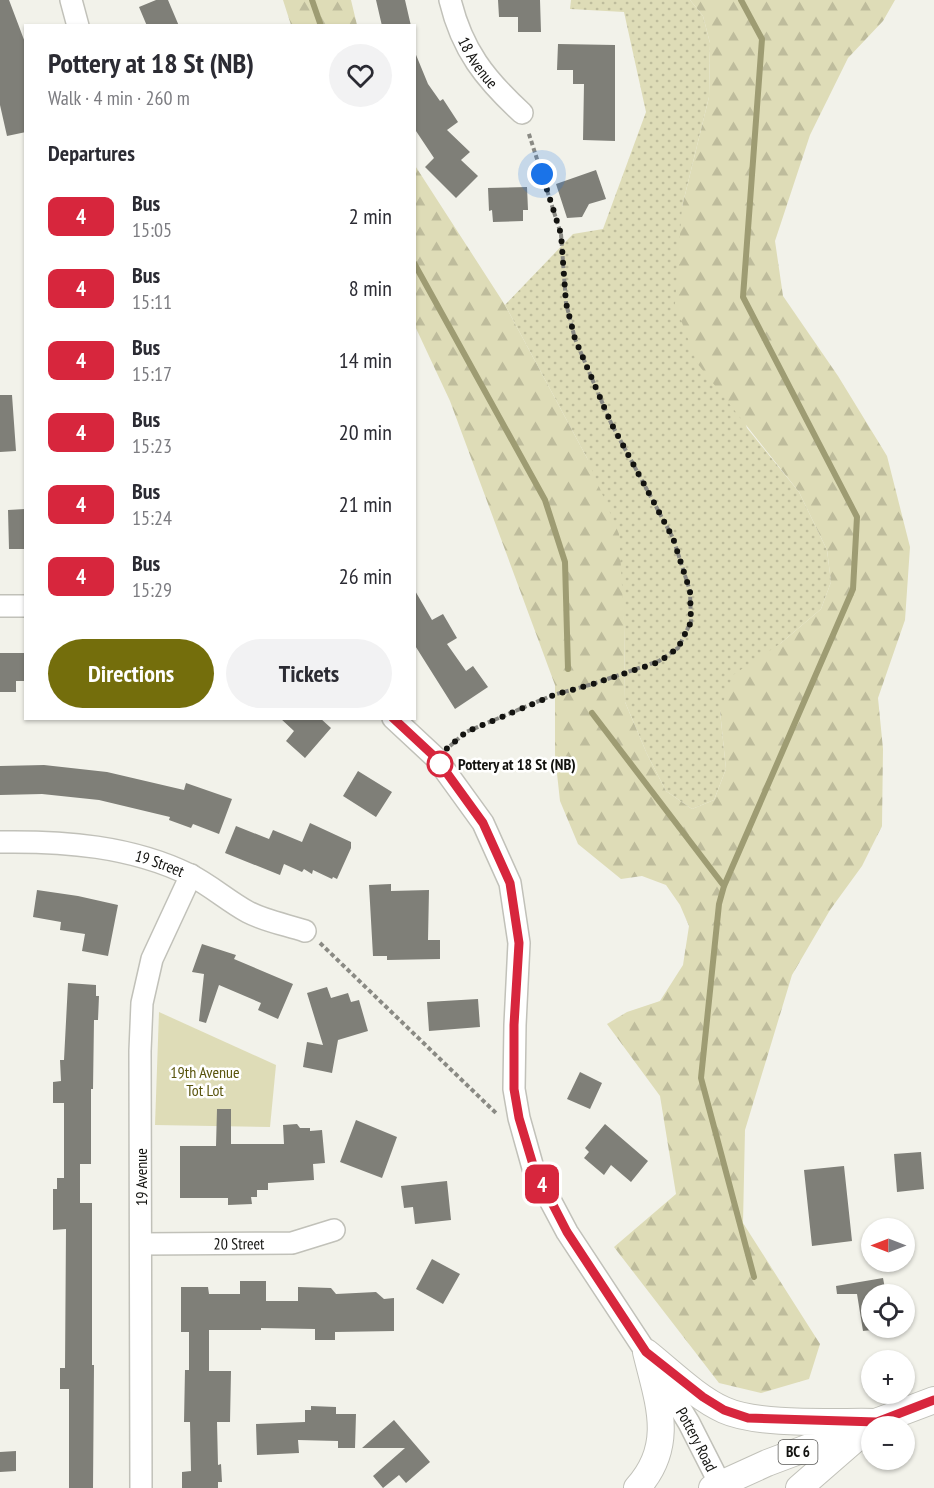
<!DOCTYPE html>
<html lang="en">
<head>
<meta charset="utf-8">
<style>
	:root { --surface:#fff; --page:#f2f2f3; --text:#2b2b33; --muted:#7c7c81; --accent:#746e0c }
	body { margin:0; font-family:"PT Sans Narrow",sans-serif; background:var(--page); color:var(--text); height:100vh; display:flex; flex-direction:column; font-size:22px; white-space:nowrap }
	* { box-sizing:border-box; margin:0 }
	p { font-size:20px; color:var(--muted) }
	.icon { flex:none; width:33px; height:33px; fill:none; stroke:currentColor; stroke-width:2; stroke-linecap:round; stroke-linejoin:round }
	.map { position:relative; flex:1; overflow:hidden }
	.panel { position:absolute; left:24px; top:24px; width:392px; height:696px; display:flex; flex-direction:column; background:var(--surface); border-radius:0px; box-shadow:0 2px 4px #0004 }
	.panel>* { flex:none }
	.badge { padding:0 12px; border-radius:9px; font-size:21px; line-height:39px }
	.needle { width:39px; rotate:270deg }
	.fabs { position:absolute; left:861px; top:1218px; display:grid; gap:12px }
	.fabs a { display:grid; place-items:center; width:54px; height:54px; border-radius:50%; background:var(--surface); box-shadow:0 2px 4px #0004; font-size:30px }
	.you { position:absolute; width:30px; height:30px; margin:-15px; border:4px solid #fff; border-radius:50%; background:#1a73e8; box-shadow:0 0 0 9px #1a73e833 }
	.map>.badge { position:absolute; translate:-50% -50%; box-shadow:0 0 0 3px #fff }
	h2 { padding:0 24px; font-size:22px; line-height:54px }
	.round { display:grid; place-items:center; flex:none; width:63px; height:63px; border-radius:32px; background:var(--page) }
	.summary { display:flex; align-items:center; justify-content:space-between; height:102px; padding:0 24px }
	h1 { font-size:28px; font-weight:600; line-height:45px }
	.action { display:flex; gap:12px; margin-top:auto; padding:12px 24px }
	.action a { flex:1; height:69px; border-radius:36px; background:var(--accent); color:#fff; font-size:24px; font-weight:600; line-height:69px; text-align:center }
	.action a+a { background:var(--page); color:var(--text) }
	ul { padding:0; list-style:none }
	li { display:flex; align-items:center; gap:18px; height:72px; padding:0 24px }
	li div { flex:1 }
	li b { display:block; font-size:22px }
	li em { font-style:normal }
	li .badge { min-width:66px; font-weight:700; text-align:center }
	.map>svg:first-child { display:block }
	.grass { fill:url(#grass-dots) }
	.forest { fill:url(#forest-firs) }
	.park { fill:#dedcb7 }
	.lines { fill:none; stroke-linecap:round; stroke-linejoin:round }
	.stream { stroke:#9e9c73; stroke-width:6 }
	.building { fill:#7f7f78 }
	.minor-casing { stroke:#c1c1b9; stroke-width:24 }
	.major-casing { stroke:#c1c1b9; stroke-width:28 }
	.path { stroke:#8a8a84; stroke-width:4; stroke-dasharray:4.5 3; stroke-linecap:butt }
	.minor { stroke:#fff; stroke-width:21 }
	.major { stroke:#fff; stroke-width:26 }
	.line-casing { stroke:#fff; stroke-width:14 }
	.line { stroke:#d7263d; stroke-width:9 }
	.walk { stroke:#131310; stroke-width:6; stroke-dasharray:0 10.8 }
	.stop-dot { fill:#fff; stroke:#d7263d; stroke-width:3 }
	.labels { text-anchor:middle; stroke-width:5; stroke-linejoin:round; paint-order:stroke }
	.shield { fill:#fffffe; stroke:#5a5a57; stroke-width:1.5 }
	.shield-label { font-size:15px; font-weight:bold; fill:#131310 }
	.street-label { font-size:16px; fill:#131310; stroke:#fffffe }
	.stop-label { font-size:16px; font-weight:bold; fill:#131310; stroke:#fffffe; text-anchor:start }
	.park-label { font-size:16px; fill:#59540c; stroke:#fffffe }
</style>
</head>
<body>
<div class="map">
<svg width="934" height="1488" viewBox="0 0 934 1488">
	<defs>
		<pattern id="grass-dots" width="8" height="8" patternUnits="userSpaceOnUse" patternTransform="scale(1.5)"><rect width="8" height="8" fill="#dedcb7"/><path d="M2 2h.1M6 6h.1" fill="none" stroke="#bebc9c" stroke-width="1.8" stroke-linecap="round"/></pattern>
		<pattern id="forest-firs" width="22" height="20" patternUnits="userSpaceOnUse" patternTransform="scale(1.5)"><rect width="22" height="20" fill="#dedcb7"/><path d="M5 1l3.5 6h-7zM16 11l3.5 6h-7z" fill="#bebc9c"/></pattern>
	</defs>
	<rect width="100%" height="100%" fill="#f2f2ea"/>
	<!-- grass -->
	<path class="grass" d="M 571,0 L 690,0 L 703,16 L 710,43 L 709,97 L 682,207 L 747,428 L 799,492 L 827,550 L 831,582 L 821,609 L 781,643 L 720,711 L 726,769 L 714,800 L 692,809 L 666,791 L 647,754 L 625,702 L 624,620 L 587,458 L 505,305 L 573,234 L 603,229 L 646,112 L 624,12 L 570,9 Z"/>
	<!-- forest -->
	<path class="forest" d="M 283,0 L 351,0 L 357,25 L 291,25 Z
		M 690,0 L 895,0 L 883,21 L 848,58 L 810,135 L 775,241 L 783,296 L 838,376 L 887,456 L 910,547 L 905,620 L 878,698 L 883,749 L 882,826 L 862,866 L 830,910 L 792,975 L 745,1130 L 743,1223 L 820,1344 L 809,1379 L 761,1393 L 719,1383 L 614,1247 L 676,1194 L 660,1096 L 607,1024 L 627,1012 L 660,1001 L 683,965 L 689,926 L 680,905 L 666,885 L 642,876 L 621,879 L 578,844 L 560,801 L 555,755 L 555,685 L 450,401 L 414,324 L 414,164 L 505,305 L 587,458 L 619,534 L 624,620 L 625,702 L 647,754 L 666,791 L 692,809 L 714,800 L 726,769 L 720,711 L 733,675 L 781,643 L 821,609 L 831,582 L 827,550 L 799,492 L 697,363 L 675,304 L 682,207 L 709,97 L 710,43 L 703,16 Z"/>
	<!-- park -->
	<path class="park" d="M 159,1012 L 276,1065 L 270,1127 L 155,1125 Z"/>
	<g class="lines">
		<!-- stream -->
		<path class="stream" d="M 312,0 L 321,26
			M 741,0 L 762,39 L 743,297 L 857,517 L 853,589 L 724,886 L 719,904 L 701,1078 L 754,1277
			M 414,263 L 545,500 L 565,562 L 568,669
			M 592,713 L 724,886"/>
	</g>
	<!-- building -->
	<path class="building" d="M 0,0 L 9,0 L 26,45 L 26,132 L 7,136 L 0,105 Z
		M 156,0 L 168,0 L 179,26 L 147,26 L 139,7 Z
		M 376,0 L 405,0 L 411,26 L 382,26 Z
		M 498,0 L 540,0 L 541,32 L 518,32 L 518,17 L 499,17 Z
		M 558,44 L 615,45 L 615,141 L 583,140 L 584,84 L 573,84 L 573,70 L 557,70 Z
		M 414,50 L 428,84 L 440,101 L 443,99 L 458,122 L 447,130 L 470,152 L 461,160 L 478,176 L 456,198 L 425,167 L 434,158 L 414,128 Z
		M 596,170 L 606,199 L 589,204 L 582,217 L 567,218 L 556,184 Z
		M 527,187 L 528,210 L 523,210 L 523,221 L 493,222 L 492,210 L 489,211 L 488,188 Z
		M 0,395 L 12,395 L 16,451 L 0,452 Z
		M 25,509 L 26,549 L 9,549 L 8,510 Z
		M 414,589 L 432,620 L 443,614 L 457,638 L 447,644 L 466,671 L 473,666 L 488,687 L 455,709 L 414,644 Z
		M 0,653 L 26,653 L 26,681 L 16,681 L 16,692 L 0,692 Z
		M 280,718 L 320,718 L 331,728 L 305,758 L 286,741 L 294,731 Z
		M 44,765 L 107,772 L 184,790 L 186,783 L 232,799 L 219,834 L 193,824 L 191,828 L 169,820 L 170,817 L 99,800 L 42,794 L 0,795 L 0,766 Z
		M 358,771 L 392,792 L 376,817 L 343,796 Z
		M 310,823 L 351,842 L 351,848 L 337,879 L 333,877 L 332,879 L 313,870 L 312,874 L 304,869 L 302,872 L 284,864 L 280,875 L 225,853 L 236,826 L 269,839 L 273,830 L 302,842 Z
		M 391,884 L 391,891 L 429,890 L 428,940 L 440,940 L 440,959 L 387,960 L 387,956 L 373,956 L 369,885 Z
		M 37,890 L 78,896 L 118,905 L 108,956 L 82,951 L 85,934 L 60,930 L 61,922 L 33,917 Z
		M 202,944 L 236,955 L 234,959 L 293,984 L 278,1019 L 258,1010 L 261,1003 L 219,985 L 206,1023 L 199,1021 L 204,974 L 192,972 Z
		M 68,983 L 96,985 L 96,996 L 99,996 L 98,1020 L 94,1020 L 93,1089 L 91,1089 L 91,1164 L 80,1164 L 80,1203 L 92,1203 L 92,1365 L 94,1365 L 93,1488 L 69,1488 L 69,1389 L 60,1389 L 60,1368 L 65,1368 L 66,1229 L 53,1230 L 53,1189 L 57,1189 L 57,1178 L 64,1178 L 64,1103 L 53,1103 L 53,1082 L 61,1081 L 60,1060 L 64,1060 Z
		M 327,987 L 331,998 L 348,993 L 351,1002 L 359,1000 L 368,1031 L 338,1040 L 332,1073 L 303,1067 L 307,1042 L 323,1045 L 307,993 Z
		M 478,999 L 480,1027 L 429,1031 L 427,1002 Z
		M 580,1072 L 602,1083 L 590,1109 L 567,1099 Z
		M 217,1109 L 231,1109 L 231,1144 L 284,1144 L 283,1125 L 297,1124 L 300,1128 L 310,1128 L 310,1131 L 322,1130 L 325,1163 L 313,1164 L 314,1180 L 268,1183 L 268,1190 L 257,1190 L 257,1197 L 251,1197 L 252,1204 L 228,1205 L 228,1198 L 180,1198 L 180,1146 L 216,1146 Z
		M 356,1120 L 397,1137 L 382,1178 L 340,1162 Z
		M 605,1124 L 648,1161 L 631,1182 L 611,1165 L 604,1175 L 584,1158 L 589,1152 L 585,1148 Z
		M 921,1152 L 924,1189 L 897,1192 L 894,1154 Z
		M 844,1166 L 852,1241 L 812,1246 L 804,1170 Z
		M 447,1181 L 451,1220 L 415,1224 L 413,1207 L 404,1208 L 401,1186 Z
		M 432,1259 L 460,1274 L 443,1304 L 416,1289 Z
		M 883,1278 L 886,1294 L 872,1294 L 872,1330 L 863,1331 L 857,1294 L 837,1294 L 836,1286 Z
		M 240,1281 L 266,1281 L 266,1301 L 298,1301 L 298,1287 L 331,1288 L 336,1294 L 376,1292 L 384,1299 L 394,1298 L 394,1331 L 335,1332 L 335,1340 L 315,1340 L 315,1329 L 261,1328 L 261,1330 L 209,1330 L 209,1371 L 231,1371 L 230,1422 L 217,1422 L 218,1465 L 221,1464 L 222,1482 L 218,1482 L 218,1488 L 182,1488 L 182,1472 L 191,1471 L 190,1422 L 184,1422 L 185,1370 L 189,1370 L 189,1332 L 181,1332 L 181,1287 L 208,1287 L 209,1294 L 240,1294 Z
		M 311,1406 L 336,1407 L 336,1414 L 356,1414 L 355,1448 L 338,1448 L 338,1441 L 298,1440 L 299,1453 L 257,1455 L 256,1424 L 305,1422 L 305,1410 L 311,1410 Z
		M 394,1420 L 430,1462 L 406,1483 L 399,1475 L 383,1488 L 373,1476 L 405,1448 L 362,1448 Z
		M 16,1451 L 16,1471 L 0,1472 L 0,1452 Z"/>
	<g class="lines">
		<!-- minor casing -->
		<g class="minor-casing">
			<g id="minor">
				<path d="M 71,0 L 78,26"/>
				<path id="s1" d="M 450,0 C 462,50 485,79 522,113"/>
				<path d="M 0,606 L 26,606"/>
				<path id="s2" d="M 393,718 L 436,758 L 483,823 L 510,883 L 519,943 L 515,1025 L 514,1089 L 519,1118 L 533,1168 L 567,1232 L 646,1352 L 689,1423 L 722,1488"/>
				<path id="s3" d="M 0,842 C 64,841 131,846 190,875 C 210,885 228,901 248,912 C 265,921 287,925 305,931"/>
				<path id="s4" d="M 141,1244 L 292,1243 L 334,1230"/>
				<path d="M 141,1488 L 140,1051 L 142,1003 L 152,959 L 191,875"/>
			</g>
		</g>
		<!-- major casing -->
		<g class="major-casing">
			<path id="major" d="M 646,1352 C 670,1371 697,1398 724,1410 C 759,1426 837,1421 877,1422
				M 637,1488 C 676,1445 658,1402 646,1352
				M 712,1488 L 767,1463 L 934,1400
				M 799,1488 L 860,1435"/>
		</g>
		<!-- path -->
		<path class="path" d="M 450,746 L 466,732 L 553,695 L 593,684 L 659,661 L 678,648 L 691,622 L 690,591 L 673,538 L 611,423 L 575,339 L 566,303 L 561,234 L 528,131
			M 320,943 L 498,1115"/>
		<!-- minor -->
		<use href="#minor" class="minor"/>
		<!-- major -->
		<use href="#major" class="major"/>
	</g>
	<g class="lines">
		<!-- line casing -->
		<g class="line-casing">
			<path id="line" d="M 393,718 L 436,758 L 483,823 L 510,883 L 519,943 L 514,1025 L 514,1089 L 519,1118 L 534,1168 L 567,1232 L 646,1352 L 703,1397 L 724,1410 L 748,1418 L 877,1422 L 934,1400"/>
		</g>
		<!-- line -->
		<use href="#line" class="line"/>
		<!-- walk -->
		<path class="walk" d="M 440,764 L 436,758 L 466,732 L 554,695 L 593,684 L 659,662 L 678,648 L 691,622 L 690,591 L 673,538 L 611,423 L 575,339 L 566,303 L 561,234 L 542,174"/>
	</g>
	<!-- markers -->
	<circle class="stop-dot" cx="440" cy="764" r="12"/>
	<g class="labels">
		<!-- shield labels -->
		<rect class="shield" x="778.5" y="1440" width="39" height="24" rx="4.5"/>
		<g class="shield-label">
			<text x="798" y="1457">BC 6</text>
		</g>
		<!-- street labels -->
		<g class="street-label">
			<text dy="6" stroke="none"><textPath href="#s1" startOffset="69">18 Avenue</textPath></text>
			<text dy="6" stroke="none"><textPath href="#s3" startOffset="162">19 Street</textPath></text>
			<text transform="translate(141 1177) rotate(-90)" y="6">19 Avenue</text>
			<text dy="6" stroke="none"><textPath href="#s4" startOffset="98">20 Street</textPath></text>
			<text dy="6" stroke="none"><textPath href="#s2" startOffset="810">Pottery Road</textPath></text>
		</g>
		<!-- stop labels -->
		<g class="stop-label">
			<text x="458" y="770">Pottery at 18 St (NB)</text>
		</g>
		<!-- park labels -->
		<g class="park-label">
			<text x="205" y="1078">19th Avenue<tspan x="205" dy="18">Tot Lot</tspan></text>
		</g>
	</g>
</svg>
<div class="fabs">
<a><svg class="needle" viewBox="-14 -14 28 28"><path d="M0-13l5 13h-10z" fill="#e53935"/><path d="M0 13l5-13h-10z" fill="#7c7c81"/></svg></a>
<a><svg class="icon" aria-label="locate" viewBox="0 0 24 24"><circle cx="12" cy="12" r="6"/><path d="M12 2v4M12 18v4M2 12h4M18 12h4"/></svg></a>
<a>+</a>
<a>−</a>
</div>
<div class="you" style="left:542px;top:174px"></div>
<b class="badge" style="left:542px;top:1184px;background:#d7263d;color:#fff">4</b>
<section class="panel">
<div class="summary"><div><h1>Pottery at 18 St (NB)</h1><p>Walk · 4 min · 260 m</p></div><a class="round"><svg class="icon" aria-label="heart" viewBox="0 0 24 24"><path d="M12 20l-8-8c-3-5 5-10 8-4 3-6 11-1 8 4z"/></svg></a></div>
<h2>Departures</h2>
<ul>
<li><span class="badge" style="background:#d7263d;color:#fff">4</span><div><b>Bus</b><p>15:05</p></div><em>2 min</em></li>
<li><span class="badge" style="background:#d7263d;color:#fff">4</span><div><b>Bus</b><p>15:11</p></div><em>8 min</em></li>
<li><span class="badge" style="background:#d7263d;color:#fff">4</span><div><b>Bus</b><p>15:17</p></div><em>14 min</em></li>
<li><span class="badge" style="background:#d7263d;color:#fff">4</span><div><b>Bus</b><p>15:23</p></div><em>20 min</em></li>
<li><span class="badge" style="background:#d7263d;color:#fff">4</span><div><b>Bus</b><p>15:24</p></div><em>21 min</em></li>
<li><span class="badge" style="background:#d7263d;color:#fff">4</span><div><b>Bus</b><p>15:29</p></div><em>26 min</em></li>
</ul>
<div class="action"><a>Directions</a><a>Tickets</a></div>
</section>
</div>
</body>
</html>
